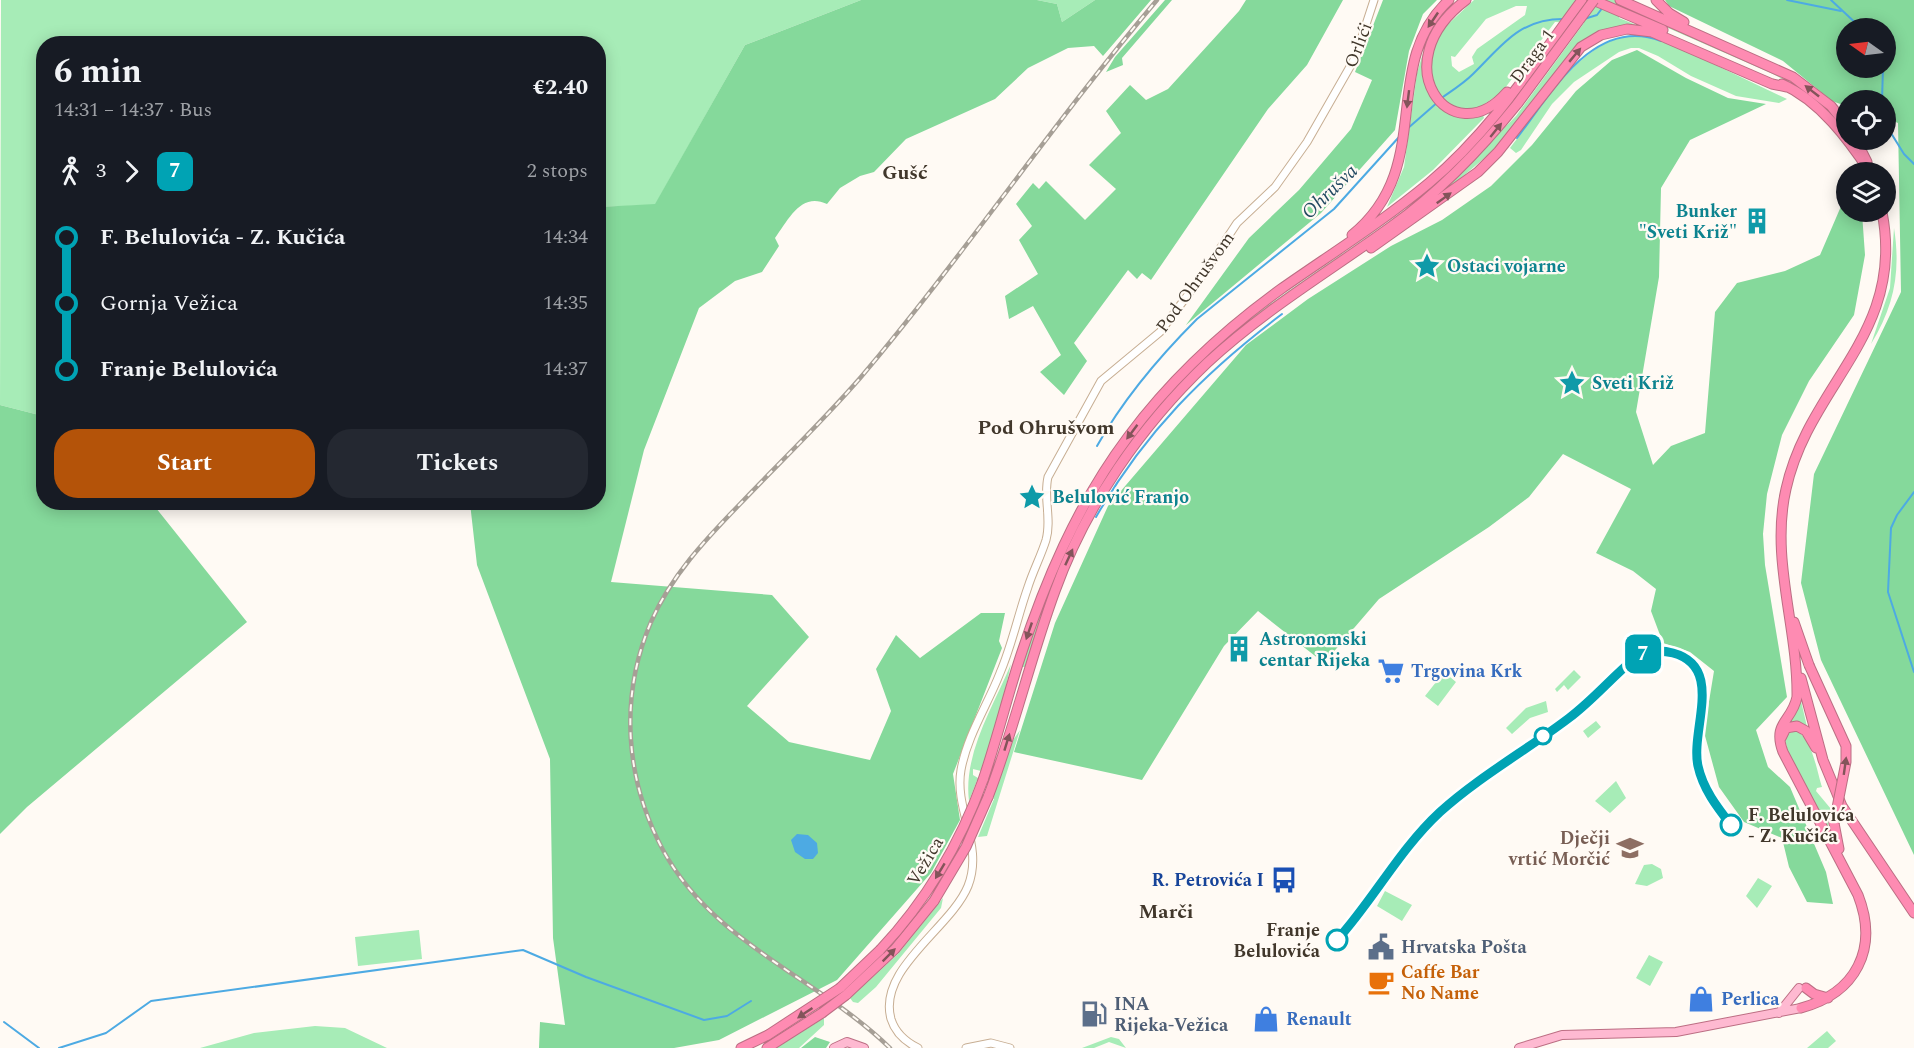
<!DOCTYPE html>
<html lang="en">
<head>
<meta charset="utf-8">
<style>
	:root { --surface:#171b24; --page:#242831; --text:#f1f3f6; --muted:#9ea1a6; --accent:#b45309 }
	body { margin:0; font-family:Spectral,serif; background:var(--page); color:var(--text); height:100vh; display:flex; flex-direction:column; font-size:22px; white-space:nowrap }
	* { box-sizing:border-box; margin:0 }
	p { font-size:20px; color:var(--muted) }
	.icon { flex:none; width:33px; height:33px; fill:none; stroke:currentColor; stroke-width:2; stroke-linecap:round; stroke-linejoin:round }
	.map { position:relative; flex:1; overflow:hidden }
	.side { position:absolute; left:36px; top:36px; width:570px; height:474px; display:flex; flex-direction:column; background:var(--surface); border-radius:24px; box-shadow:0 3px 15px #0003 }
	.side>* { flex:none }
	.badge { padding:0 12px; border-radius:9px; font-size:21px; line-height:39px }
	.needle { width:39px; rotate:284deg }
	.fabs { position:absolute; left:1836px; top:18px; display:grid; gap:12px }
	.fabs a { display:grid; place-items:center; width:60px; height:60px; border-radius:50%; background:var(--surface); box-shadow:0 3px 15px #0003; font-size:30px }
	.map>.badge { position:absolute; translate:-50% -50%; box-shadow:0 0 0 3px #fff }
	.legs { display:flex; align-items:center; gap:9px; height:66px; padding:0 18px; font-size:20px }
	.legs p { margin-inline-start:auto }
	.overview { display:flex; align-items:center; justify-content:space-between; height:102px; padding:0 18px }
	h1 { font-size:33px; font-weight:700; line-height:45px }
	.cta { display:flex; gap:12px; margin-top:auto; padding:12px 18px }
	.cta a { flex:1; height:69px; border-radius:24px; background:var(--accent); color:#fff; font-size:24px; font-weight:700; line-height:69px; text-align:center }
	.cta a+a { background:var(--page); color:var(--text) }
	ul { padding:0 18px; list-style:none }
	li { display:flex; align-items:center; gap:21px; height:66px; font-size:22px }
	li i { display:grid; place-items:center; width:9px; height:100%; margin:0 8px; background:currentColor }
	li i::after { content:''; width:15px; height:15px; margin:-8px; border:4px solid; border-radius:50%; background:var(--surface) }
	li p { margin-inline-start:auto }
	li:first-child i { background:linear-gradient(#0000 50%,currentColor 0) }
	li:last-child i { background:linear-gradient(currentColor 50%,#0000 0) }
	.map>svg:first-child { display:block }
	.green { fill:#a7ecb7; fill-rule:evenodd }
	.forest { fill:#85d99b; fill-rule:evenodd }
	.water { fill:#4daae3 }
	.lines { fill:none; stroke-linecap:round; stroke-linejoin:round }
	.stream { stroke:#4daae3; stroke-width:2 }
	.minor-casing { stroke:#c7ae93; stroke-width:9 }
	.major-casing { stroke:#bc6e83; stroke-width:10 }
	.highway-casing { stroke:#bc6e83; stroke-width:11 }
	.minor { stroke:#fff; stroke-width:7 }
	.major { stroke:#feb9d1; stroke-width:8 }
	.highway { stroke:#fe8bb2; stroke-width:9 }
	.rail-casing { stroke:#a69f96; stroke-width:4.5 }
	.rail { stroke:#fffaf4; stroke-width:2; stroke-dasharray:7; stroke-linecap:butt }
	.highway-bridge-casing { stroke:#bc6e83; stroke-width:11; stroke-linecap:butt }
	.highway-bridge { stroke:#fe8bb2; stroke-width:9 }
	.oneway { fill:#83545a }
	.line-1-casing { stroke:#fff; stroke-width:14 }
	.line-1 { stroke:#00a3b4; stroke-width:9 }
	.stop-1-dot { fill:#fff; stroke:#00a3b4; stroke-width:3 }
	.labels { text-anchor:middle; stroke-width:4.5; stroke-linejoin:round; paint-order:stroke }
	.street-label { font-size:18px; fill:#41372b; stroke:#fffaf4 }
	.culture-label { font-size:18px; font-weight:bold; fill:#0d838f; stroke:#fffaf4; text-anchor:start }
	.shop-label { font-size:18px; font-weight:bold; fill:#366cbe; stroke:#fffaf4; text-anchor:start }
	.stop-label { font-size:18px; font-weight:bold; fill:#41372b; stroke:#fffaf4; text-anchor:start }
	.education-label { font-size:18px; font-weight:bold; fill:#785e54; stroke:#fffaf4; text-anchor:end }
	.transit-label { font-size:18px; font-weight:bold; fill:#164399; stroke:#fffaf4; text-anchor:end }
	.service-label { font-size:18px; font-weight:bold; fill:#4e5e75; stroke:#fffaf4; text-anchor:start }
	.food-label { font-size:18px; font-weight:bold; fill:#c56008; stroke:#fffaf4; text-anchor:start }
	.neighbourhood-label { font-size:20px; font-weight:bold; fill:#41372b; stroke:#fffaf4 }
	.water-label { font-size:20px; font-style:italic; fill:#234a62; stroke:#fffaf4 }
</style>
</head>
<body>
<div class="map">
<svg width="1914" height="1048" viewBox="0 0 1914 1048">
	<rect width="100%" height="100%" fill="#fffaf4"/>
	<!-- green -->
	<path class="green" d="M 1,0 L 861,0 L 745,45 L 655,205 L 599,207 L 598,44 L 44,44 L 43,416 L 0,405 Z
		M 1037,0 L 1095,0 L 1062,22 L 1057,4 Z
		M 1474,0 L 1627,0 L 1619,18 L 1639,26 L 1594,35 L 1495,149 L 1441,195 L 1440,193 L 1516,116 L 1584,23 L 1555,22 L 1502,92 L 1480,107 L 1484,118 L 1433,170 L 1387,207 L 1404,167 L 1417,73 L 1426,43 L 1435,46 L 1444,28 ZM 1516,6 L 1527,6 L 1525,15 L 1477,49 L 1472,57 L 1474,64 L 1459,72 L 1452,66 L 1451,56 L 1455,57 L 1486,19 Z
		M 1628,8 C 1698,39 1777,63 1834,116 L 1795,86 L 1773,74 L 1627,10 Z
		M 1635,36 L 1651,38 L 1684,50 L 1787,99 L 1779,103 L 1736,96 L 1691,76 L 1658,56 L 1639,48 L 1631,48 L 1619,52 L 1574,82 L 1552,104 L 1521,150 L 1516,153 L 1510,148 C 1539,111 1582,36 1635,36 Z
		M 1508,105 L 1480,141 L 1430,190 L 1318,272 L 1174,391 L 1066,553 L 1044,607 L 1025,667 L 1022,667 C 1058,552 1112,444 1201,360 C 1265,301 1341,259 1409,205 C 1445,176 1476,139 1508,105 Z
		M 1894,228 C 1901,271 1894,307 1871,344 L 1890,288 Z
		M 1011,664 L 1002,704 L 981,771 L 973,769 L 973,775 L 978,778 L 969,801 C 963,754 993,707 1011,664 Z
		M 1574,670 L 1581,677 L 1568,690 L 1564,685 L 1557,692 L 1555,689 Z
		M 1444,672 L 1456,682 L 1438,706 L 1425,696 Z
		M 1546,701 L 1548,712 L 1530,718 L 1512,734 L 1506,728 L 1526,708 Z
		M 1801,701 L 1808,731 L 1799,722 L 1786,724 L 1796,713 Z
		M 1596,721 L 1601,727 L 1588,738 L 1583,731 Z
		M 1020,730 L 987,836 L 978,837 L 994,799 L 991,798 L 1011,743 Z
		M 1796,731 C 1812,737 1817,772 1822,787 L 1817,788 L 1816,791 L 1831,809 L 1828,828 L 1788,752 L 1785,739 L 1789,733 Z
		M 1616,781 L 1626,798 L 1610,813 L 1595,801 Z
		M 1652,864 L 1661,869 L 1663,878 L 1647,886 L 1635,884 L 1644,865 Z
		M 1758,878 L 1772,886 L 1757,908 L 1746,896 Z
		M 1385,891 L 1412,905 L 1402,921 L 1377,906 Z
		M 943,898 L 941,908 L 876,987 L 858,1003 L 853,1002 L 850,998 L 898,954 Z
		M 419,930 L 422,959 L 358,966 L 355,937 Z
		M 1649,955 L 1663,962 L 1650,986 L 1636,978 Z
		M 824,1018 L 824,1025 L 799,1048 L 776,1048 Z
		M 315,1026 L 345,1028 L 387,1048 L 200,1048 L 254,1033 Z
		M 1827,1031 L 1836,1041 L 1828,1048 L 1807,1048 Z
		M 1111,1037 L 1119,1039 L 1126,1048 L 1109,1042 L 1094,1048 L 1082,1048 Z"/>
	<!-- forest -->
	<path class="forest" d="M 861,0 L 1037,0 L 1057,4 L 1062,22 L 1095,0 L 1151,0 L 1103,56 L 1094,46 L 1068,48 L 1028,68 L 995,99 L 906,139 L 874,172 L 860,176 L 840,188 L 827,204 C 801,192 789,219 775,238 L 779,246 L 762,272 L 735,281 L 699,308 L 644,450 L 611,582 L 772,595 L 809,637 L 747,706 L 789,742 L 870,760 L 891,711 L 876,669 L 896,635 L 920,658 L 981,613 L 1005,613 L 999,641 L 1002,648 L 953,774 L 960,820 L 931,873 L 837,980 L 719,1040 L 674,1048 L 539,1048 L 540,1022 L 565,1025 L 553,938 L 550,759 L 477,565 L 470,503 L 598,502 L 599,207 L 655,204 L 745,45 Z
		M 1165,0 L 1172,0 L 1122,58 L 1123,65 L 1106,72 L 1115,57 Z
		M 1246,0 L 1343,0 L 1307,65 L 1268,109 L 1151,280 L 1142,273 L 1137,279 L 1128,270 L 1074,343 L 1087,361 L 1064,395 L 1040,372 L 1061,355 L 1033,306 L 1009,319 L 1005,296 L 1038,274 L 1019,240 L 1032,226 L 1016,204 L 1033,183 L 1039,189 L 1046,181 L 1085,220 L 1116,189 L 1089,165 L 1121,133 L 1106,111 L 1130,85 L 1146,100 L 1168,89 L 1239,11 Z
		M 1383,0 L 1437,0 L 1423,14 L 1409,51 L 1395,130 L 1321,213 L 1186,325 L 1249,238 L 1299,190 L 1351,129 L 1372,80 L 1355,72 Z
		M 1665,0 L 1914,0 L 1914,855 L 1821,660 L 1801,583 L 1814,474 L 1901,292 L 1898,123 L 1886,118 L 1886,100 L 1846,100 L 1846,106 L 1832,101 L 1783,61 L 1669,6 ZM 1846,28 L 1886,28 L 1886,68 L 1846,68 Z
		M 1637,50 L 1686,78 L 1728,98 L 1766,104 L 1690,140 L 1661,188 L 1659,277 L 1636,412 L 1653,465 L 1671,446 L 1705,433 L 1715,312 L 1737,283 L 1785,271 L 1820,255 L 1842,204 L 1846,206 L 1846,212 L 1862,213 L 1865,255 L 1854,315 L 1809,381 L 1782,435 L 1767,494 L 1763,534 L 1765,565 L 1787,697 L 1756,730 L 1768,767 L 1790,787 L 1826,872 L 1833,904 L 1807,902 L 1789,867 L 1782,838 L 1744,822 L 1719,787 L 1704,732 L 1714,671 L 1690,652 L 1663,643 L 1651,611 L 1656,589 L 1633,571 L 1596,553 L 1631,489 L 1563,454 L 1529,497 L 1489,527 L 1379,599 L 1324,663 L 1258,611 L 1224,646 L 1142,780 L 1014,752 L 1055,623 L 1108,506 L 1246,345 L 1308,299 L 1391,246 L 1442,220 L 1491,186 L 1532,145 L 1576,91 L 1612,60 Z
		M 0,405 L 43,416 L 44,502 L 152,503 L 247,622 L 27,807 L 0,834 Z
		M 815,1037 L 830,1042 L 826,1048 L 801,1048 Z"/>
	<!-- water -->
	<path class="water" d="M 797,834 L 808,835 L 817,843 L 818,853 L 813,859 L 805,859 L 795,852 L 791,840 Z"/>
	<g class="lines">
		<!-- stream -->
		<path class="stream" d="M 1787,0 L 1841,11
			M 1831,0 L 1861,28
			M 1584,19 L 1597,15 L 1603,7
			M 1443,97 C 1453,90 1464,83 1473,74 C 1501,47 1518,19 1563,19
			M 1882,100 L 1883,68
			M 1886,125 L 1904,154 L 1914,164
			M 1407,129 L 1439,101
			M 1517,138 C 1551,94 1594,15 1661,41
			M 1097,446 C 1124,398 1158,358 1197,319 L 1334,209 L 1399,137
			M 1914,492 L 1897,515 L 1891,528 L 1888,592 L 1914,672
			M 1096,517 C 1145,432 1204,373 1282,314
			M 4,1022 L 39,1048
			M 59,1048 L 106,1033 L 151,1001 L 523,950 L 586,977 L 704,1020 L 727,1016 L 751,1001"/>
		<!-- minor casing -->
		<g class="minor-casing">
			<path id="minor" d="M 918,1048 C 906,1042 895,1032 891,1019 C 877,969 951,928 968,886 C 984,846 954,810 961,770 C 967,736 988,704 1000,673 C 1012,645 1018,615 1028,587 C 1033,571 1041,556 1046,540 C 1052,519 1043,498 1048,477 L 1101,381 L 1160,332 L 1202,276 L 1237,223 L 1275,187 L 1307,142 L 1355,58 L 1374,0
				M 966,1048 L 991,1043 L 1010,1048"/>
		</g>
		<!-- major casing -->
		<g class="major-casing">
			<path id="major" d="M 1779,1013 L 1799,988
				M 834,1048 L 847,1042 L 864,1048
				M 1519,1048 L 1562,1035 L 1676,1032 L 1801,1008"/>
		</g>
		<!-- highway casing -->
		<g class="highway-casing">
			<path id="highway" d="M 1466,0 C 1382,63 1451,156 1507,92
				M 1593,0 L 1663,30
				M 1620,0 L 1793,77 L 1831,106 L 1846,125
				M 1656,0 L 1669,13 L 1684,22
				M 1782,84 C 1820,101 1848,139 1870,172
				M 1856,140 L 1867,162
				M 1352,235 C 1437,166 1378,66 1449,0
				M 1371,248 L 1478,172 L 1498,152 L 1581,47 L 1601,35 L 1627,29 L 1652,32 L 1772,84 L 1787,87
				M 1794,622 L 1809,665
				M 1801,678 L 1823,760 L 1842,806 L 1914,913
				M 1781,738 L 1786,728 L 1797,726 L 1806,731 L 1816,748
				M 983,780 C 996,742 1006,702 1018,664 C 1044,583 1077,505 1128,437 C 1171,379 1223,331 1281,289 C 1331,254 1382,222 1429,183 C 1490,132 1535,63 1582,0
				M 988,797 C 1014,730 1030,659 1055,591 C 1086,505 1141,426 1207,363 C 1264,310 1330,271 1392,226 C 1441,191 1481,149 1518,103
				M 1834,823 L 1839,849
				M 840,988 L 880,950
				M 1806,988 L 1814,994 L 1828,998
				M 846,995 L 895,949 L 934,901
				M 1801,1008 C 1856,993 1879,949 1858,895 L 1783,752 C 1772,722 1792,722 1797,697 C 1798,627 1770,559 1786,489 C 1809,384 1906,334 1882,212
				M 741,1048 L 768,1035
				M 767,1048 L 822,1013"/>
		</g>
		<!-- minor -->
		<use href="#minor" class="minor"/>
		<!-- major -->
		<use href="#major" class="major"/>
		<!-- highway -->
		<use href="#highway" class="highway"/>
		<!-- rail casing -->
		<g class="rail-casing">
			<path id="rail" d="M 890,1048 C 818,978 713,943 663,850 C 625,779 619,697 651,622 C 671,576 705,540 740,504 C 780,462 823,421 861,377 C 964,255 1054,122 1157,0"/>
		</g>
		<!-- rail -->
		<use href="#rail" class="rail"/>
		<!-- highway-bridge casing -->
		<g class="highway-bridge-casing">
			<path id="highway-bridge" d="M 1518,103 L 1594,0
				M 1809,665 L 1846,746 L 1846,762 L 1834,823
				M 934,901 L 966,847 L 988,797
				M 880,950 C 926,901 960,844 983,780
				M 822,1013 L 846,995
				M 768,1035 L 840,988"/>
		</g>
		<!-- highway-bridge -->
		<use href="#highway-bridge" class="highway-bridge"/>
	</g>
	<!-- one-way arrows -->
	<defs><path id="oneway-solid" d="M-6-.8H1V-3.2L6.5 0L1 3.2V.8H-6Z" transform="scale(1.5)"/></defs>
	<g class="oneway">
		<use href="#oneway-solid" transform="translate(1433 20) rotate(124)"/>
		<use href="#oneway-solid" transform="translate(1575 55) rotate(-50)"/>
		<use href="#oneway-solid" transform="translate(1812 91) rotate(-142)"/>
		<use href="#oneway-solid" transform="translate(1408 99) rotate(97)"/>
		<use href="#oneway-solid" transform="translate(1496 130) rotate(-51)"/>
		<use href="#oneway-solid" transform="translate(1444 198) rotate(-36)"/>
		<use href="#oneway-solid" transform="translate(1132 432) rotate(127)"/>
		<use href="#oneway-solid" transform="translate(1069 557) rotate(-65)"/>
		<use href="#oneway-solid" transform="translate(1029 631) rotate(109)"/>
		<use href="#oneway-solid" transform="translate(1007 742) rotate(-73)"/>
		<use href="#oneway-solid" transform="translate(1845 766) rotate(-82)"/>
		<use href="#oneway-solid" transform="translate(940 871) rotate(121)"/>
		<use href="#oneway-solid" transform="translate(889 955) rotate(-45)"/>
		<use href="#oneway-solid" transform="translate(805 1013) rotate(146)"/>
	</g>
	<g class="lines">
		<!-- line-1 casing -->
		<g class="line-1-casing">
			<path id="line-1" d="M 1337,940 C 1374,899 1399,850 1440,812 C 1480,776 1527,750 1569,718 C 1593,700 1611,678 1634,659 C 1646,651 1658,649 1673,653 C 1725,667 1690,730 1698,766 C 1703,789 1717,807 1731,825"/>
		</g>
		<!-- line-1 -->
		<use href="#line-1" class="line-1"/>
	</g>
	<!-- icons -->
	<defs>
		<g id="building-bare" transform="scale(2.07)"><path d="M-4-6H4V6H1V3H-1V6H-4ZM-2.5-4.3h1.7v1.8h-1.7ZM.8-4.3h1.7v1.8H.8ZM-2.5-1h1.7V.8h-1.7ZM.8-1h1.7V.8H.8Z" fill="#0f9aa8" stroke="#fffaf4" stroke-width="2.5" paint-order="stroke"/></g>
		<g id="sight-bare" transform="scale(2.07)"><path d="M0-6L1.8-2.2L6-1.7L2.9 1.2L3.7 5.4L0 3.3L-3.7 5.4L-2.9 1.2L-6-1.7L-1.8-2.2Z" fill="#0f9aa8" stroke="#fffaf4" stroke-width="2.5" paint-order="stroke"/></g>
		<g id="supermarket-bare" transform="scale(2.07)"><path d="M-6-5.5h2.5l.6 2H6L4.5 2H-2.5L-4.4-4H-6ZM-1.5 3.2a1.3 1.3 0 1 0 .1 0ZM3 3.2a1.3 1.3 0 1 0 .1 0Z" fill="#3f7fe0" stroke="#fffaf4" stroke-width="2.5" paint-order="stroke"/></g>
		<g id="school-bare" transform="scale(2.07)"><path d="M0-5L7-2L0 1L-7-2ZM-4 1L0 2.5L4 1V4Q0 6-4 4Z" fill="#8d6e63" stroke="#fffaf4" stroke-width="2.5" paint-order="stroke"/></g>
		<g id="bus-bare" transform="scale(2.07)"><path d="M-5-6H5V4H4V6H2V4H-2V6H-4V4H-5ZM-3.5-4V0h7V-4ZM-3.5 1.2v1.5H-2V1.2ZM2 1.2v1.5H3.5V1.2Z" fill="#1a4fb4" stroke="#fffaf4" stroke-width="2.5" paint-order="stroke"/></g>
		<g id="civic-bare" transform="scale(2.07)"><path d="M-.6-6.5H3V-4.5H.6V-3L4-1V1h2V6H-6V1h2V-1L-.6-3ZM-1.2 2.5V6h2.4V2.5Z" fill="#5c6f8a" stroke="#fffaf4" stroke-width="2.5" paint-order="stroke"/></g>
		<g id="cafe-bare" transform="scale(2.07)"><path d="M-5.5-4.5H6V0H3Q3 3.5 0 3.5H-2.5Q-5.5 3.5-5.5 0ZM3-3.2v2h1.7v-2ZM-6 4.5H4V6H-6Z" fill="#e8710a" stroke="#fffaf4" stroke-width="2.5" paint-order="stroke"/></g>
		<g id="shop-bare" transform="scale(2.07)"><path d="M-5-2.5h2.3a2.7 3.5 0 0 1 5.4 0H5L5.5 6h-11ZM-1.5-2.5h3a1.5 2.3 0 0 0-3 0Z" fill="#3f7fe0" stroke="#fffaf4" stroke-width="2.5" paint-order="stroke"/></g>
		<g id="fuel-bare" transform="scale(2.07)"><path d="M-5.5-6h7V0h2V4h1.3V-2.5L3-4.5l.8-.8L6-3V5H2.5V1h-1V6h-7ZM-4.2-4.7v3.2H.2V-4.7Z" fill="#5c6f8a" stroke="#fffaf4" stroke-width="2.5" paint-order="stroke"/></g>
	</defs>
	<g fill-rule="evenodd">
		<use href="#building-bare" x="1757" y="221"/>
		<use href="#sight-bare" x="1427" y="266"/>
		<use href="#sight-bare" x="1572" y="383"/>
		<use href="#sight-bare" x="1032" y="497"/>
		<use href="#building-bare" x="1239" y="649"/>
		<use href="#supermarket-bare" x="1391" y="671"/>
		<use href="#school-bare" x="1630" y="848"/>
		<use href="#bus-bare" x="1284" y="880"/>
		<use href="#civic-bare" x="1381" y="947"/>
		<use href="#cafe-bare" x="1381" y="982"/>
		<use href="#shop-bare" x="1701" y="999"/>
		<use href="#fuel-bare" x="1094" y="1014"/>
		<use href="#shop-bare" x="1266" y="1019"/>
	</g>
	<!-- markers -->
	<g class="stop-1-dot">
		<circle cx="1543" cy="736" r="8"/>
		<circle cx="1731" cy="825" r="10"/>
		<circle cx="1337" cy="940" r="10"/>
	</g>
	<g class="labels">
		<!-- street labels -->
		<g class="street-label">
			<text transform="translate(1358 45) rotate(-69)" y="6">Orlići</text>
			<text transform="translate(1532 56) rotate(-54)" y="6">Draga 1</text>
			<text transform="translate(1195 282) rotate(-54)" y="6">Pod Ohrušvom</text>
			<text transform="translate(925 861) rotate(-59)" y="6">Vežica</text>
		</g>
		<!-- culture labels -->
		<g class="culture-label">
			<text x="1737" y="217" text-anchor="end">Bunker<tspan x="1737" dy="21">"Sveti Križ"</tspan></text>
			<text x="1447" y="272">Ostaci vojarne</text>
			<text x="1592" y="389">Sveti Križ</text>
			<text x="1052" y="503">Belulović Franjo</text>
			<text x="1259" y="645">Astronomski<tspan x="1259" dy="21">centar Rijeka</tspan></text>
		</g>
		<!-- shop labels -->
		<g class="shop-label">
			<text x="1411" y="677">Trgovina Krk</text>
			<text x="1721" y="1005">Perlica</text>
			<text x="1286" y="1025">Renault</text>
		</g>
		<!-- stop labels -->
		<g class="stop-label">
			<text x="1748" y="821">F. Belulovića<tspan x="1748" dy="21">- Z. Kučića</tspan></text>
			<text x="1320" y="936" text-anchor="end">Franje<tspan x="1320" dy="21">Belulovića</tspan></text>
		</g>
		<!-- education labels -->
		<g class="education-label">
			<text x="1610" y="844">Dječji<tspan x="1610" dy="21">vrtić Morčić</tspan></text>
		</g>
		<!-- transit labels -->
		<g class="transit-label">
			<text x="1264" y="886">R. Petrovića I</text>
		</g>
		<!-- service labels -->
		<g class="service-label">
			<text x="1401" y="953">Hrvatska Pošta</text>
			<text x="1114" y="1010">INA<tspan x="1114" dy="21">Rijeka-Vežica</tspan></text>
		</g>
		<!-- food labels -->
		<g class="food-label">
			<text x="1401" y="978">Caffe Bar<tspan x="1401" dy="21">No Name</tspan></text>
		</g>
		<!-- neighbourhood labels -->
		<g class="neighbourhood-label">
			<text x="905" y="179">Gušć</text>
			<text x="1046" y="434">Pod Ohrušvom</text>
			<text x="1166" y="918">Marči</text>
		</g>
		<!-- water labels -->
		<g class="water-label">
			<text transform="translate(1329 191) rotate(-44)" y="7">Ohrušva</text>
		</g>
	</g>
</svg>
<div class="fabs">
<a><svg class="needle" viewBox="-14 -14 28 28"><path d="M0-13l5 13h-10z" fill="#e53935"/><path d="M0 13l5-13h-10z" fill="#9ea1a6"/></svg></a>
<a><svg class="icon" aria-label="locate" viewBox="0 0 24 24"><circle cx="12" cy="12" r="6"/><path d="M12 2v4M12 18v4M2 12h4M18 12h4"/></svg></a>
<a><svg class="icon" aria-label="layers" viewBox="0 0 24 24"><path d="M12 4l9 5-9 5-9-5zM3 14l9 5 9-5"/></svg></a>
</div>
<b class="badge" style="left:1643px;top:654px;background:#00a3b4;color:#fff">7</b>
<section class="side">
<div class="overview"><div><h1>6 min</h1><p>14:31 – 14:37 · Bus</p></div><b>€2.40</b></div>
<div class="legs"><svg class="icon" aria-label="walk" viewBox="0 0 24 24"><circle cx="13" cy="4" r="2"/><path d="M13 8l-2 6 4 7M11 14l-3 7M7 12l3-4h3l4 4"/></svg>3<svg class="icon" aria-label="forward" viewBox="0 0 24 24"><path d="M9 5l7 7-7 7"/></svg><b class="badge" style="background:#00a3b4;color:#fff">7</b><p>2 stops</p></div>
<ul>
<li><i style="color:#00a3b4"></i><b>F. Belulovića - Z. Kučića</b><p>14:34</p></li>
<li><i style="color:#00a3b4"></i><span>Gornja Vežica</span><p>14:35</p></li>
<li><i style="color:#00a3b4"></i><b>Franje Belulovića</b><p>14:37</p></li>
</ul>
<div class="cta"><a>Start</a><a>Tickets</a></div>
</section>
</div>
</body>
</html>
